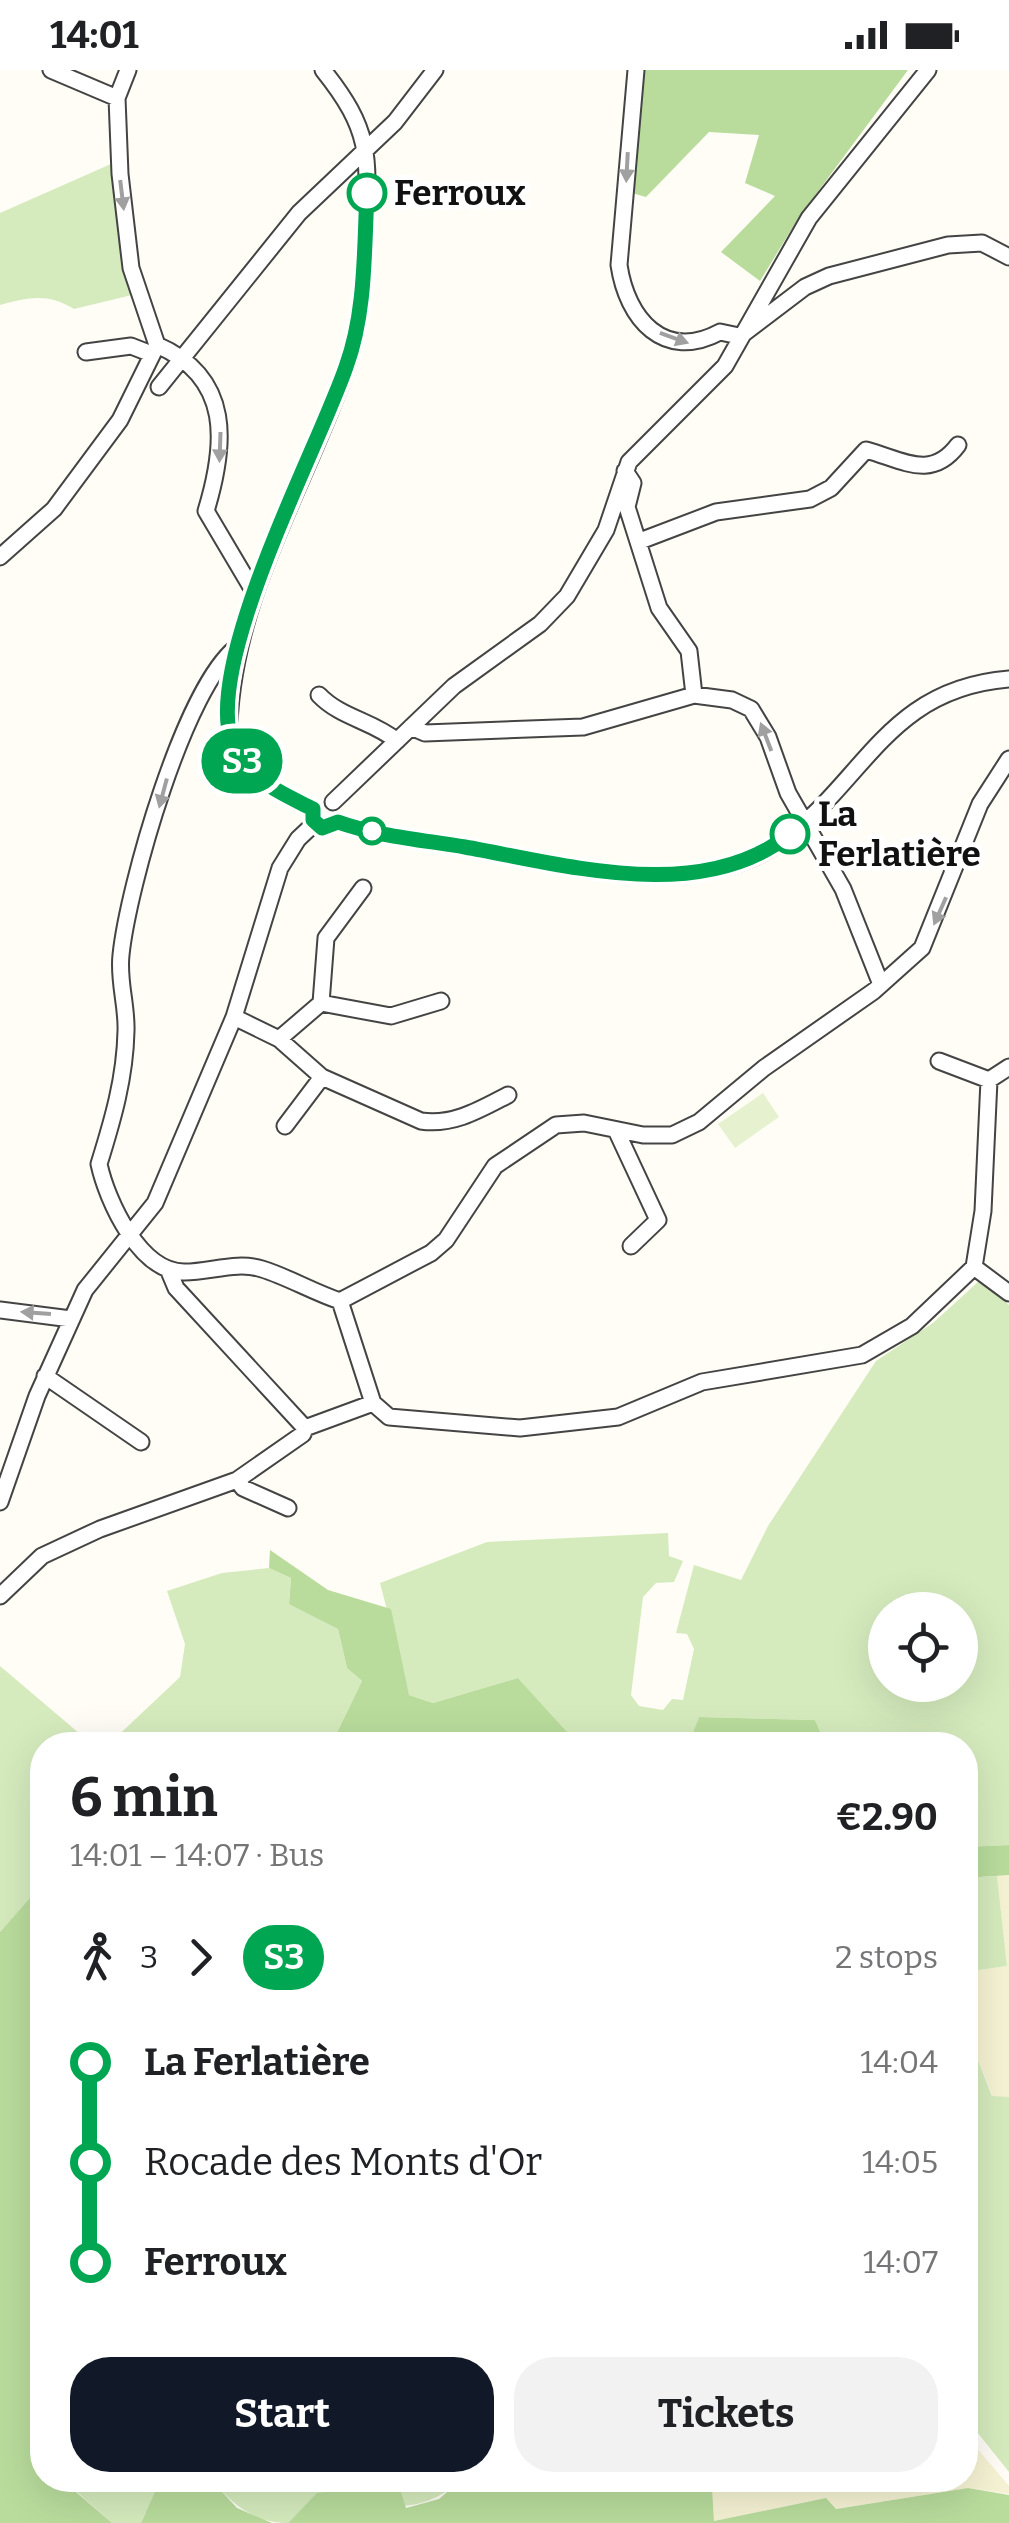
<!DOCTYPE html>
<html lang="en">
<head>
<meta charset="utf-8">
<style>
	:root { --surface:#fff; --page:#f2f2f2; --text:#202124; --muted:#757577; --accent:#111827 }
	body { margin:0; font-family:Bitter,serif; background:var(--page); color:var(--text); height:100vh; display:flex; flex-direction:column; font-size:38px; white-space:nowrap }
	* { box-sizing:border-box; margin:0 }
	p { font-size:32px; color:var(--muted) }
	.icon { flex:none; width:55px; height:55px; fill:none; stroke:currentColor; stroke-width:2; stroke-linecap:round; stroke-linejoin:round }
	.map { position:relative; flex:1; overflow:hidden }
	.details { position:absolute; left:30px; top:1662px; width:948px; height:760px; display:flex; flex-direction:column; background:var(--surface); border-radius:40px; box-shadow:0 10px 40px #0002 }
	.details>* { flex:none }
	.badge { padding:0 20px; border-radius:32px; font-size:35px; line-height:65px }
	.controls { position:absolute; left:868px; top:1522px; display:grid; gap:20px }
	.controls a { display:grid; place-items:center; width:110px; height:110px; border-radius:50%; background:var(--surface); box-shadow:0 10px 40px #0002; font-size:50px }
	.map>.badge { position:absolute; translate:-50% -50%; box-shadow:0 0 0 5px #fff }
	.legs { display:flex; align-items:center; gap:15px; height:110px; padding:0 40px; font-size:32px }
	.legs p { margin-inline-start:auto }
	.head { display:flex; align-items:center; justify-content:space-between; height:170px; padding:0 40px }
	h1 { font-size:55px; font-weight:700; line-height:75px }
	.button { display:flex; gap:20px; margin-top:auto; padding:20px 40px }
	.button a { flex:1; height:115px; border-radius:40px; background:var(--accent); color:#fff; font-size:40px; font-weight:700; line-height:115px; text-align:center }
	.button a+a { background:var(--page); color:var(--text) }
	ul { padding:0 40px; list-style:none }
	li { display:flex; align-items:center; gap:35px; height:100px; font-size:38px }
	li i { display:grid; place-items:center; width:15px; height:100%; margin:0 12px; background:currentColor }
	li i::after { content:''; width:25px; height:25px; margin:-12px; border:8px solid; border-radius:50%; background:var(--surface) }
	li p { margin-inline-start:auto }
	li:first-child i { background:linear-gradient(#0000 50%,currentColor 0) }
	li:last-child i { background:linear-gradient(currentColor 50%,#0000 0) }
	.status { display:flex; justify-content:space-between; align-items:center; height:70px; padding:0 50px; background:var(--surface); direction:ltr }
	.status svg { height:28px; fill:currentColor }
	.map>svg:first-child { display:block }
	.farmland { fill:#f6f3d4 }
	.green { fill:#d5ebbd; fill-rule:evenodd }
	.forest { fill:#b9dc9c }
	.pitch { fill:#e6f2cf }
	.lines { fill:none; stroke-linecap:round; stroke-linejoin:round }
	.minor-casing { stroke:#444; stroke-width:19 }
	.minor { stroke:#fff; stroke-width:15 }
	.oneway { fill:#a0a0a0 }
	.line-1-casing { stroke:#fff; stroke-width:22 }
	.line-1 { stroke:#00a651; stroke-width:15 }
	.stop-1-dot { fill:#fff; stroke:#00a651; stroke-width:5 }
	.labels { text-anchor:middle; stroke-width:10; stroke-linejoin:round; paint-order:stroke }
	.stop-label { font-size:35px; font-weight:bold; fill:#111; stroke:#fff; text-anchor:start }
</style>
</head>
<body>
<div class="status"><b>14:01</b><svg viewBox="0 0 49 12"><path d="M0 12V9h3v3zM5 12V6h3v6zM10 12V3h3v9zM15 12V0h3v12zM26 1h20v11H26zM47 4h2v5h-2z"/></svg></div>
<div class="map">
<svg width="1009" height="2453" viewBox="0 0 1009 2453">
	<rect width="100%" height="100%" fill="#fffdf5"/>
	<!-- farmland -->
	<path class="farmland" d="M 1009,1805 L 1009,2027 L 993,2027 L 965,1957 L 965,1902 L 1007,1896 L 997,1806 Z
		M 965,2364 L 1009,2416 L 1009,2424 L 968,2418 L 835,2439 L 826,2428 L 714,2451 L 712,2417 L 735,2410 L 965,2410 Z"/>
	<!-- green -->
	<path class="green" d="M 111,94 L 136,224 L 74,239 C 48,223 29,227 0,235 L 0,143 Z
		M 979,1211 L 1009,1235 L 1009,1775 L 965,1777 L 965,1675 L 826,1675 L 815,1650 L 699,1647 L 688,1675 L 579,1675 L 518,1608 L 433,1633 L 409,1625 L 380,1513 L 487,1472 L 668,1463 L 669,1486 L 683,1491 L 674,1512 L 656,1513 L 643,1527 L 631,1625 L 639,1636 L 663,1640 L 672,1629 L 683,1630 L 694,1579 L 687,1564 L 676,1563 L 694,1495 L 741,1510 L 768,1456 L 876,1291 L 933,1253 ZM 885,1540 L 960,1540 L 960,1615 L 885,1615 Z
		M 269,1498 L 291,1508 L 289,1533 L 338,1559 L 347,1598 L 362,1611 L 331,1675 L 108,1675 L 180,1607 L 185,1574 L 167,1521 L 222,1503 Z
		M 0,1596 L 93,1675 L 42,1675 L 42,1814 L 0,1862 Z
		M 997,1806 L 1007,1896 L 965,1902 L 965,1808 Z
		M 965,1957 L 992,2026 L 1009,2027 L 1009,2402 L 965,2347 Z
		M 72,2410 L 160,2410 L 141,2453 L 112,2453 L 69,2415 Z
		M 211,2410 L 461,2410 C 414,2452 374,2433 318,2423 L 288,2453 C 254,2453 233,2434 211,2410 Z"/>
	<!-- forest -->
	<path class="forest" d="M 639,0 L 908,0 L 799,147 L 760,211 L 721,182 L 775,126 L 745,113 L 759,65 L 709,62 L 646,127 L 632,123 Z
		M 270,1480 L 328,1520 L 391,1539 L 409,1625 L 433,1633 L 518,1608 L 579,1675 L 331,1675 L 362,1611 L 347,1598 L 338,1559 L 289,1534 L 291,1508 L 269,1498 Z
		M 699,1647 L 815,1650 L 826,1675 L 688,1675 Z
		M 1009,1775 L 1009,1805 L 965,1808 L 965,1777 Z
		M 42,1814 L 42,2410 L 72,2410 L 69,2416 L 112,2453 L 0,2453 L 0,1862 Z
		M 160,2410 L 211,2410 L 237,2438 L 272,2453 L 141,2453 Z
		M 461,2410 L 735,2410 L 712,2417 L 714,2451 L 826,2428 L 836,2439 L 968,2418 L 1009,2425 L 1009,2453 L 288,2453 L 317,2423 L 398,2413 L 406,2438 L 439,2429 Z"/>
	<!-- pitch -->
	<path class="pitch" d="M 763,1023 L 779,1047 L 735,1078 L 718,1054 Z"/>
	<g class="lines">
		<!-- minor casing -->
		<g class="minor-casing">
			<path id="minor" d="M 51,0 L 117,28
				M 128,0 L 117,28 L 120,104 L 131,198 L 157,275
				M 636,0 L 619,195 C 627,249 664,292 720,262 L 739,266
				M 743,264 L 805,217 L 829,206 L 948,175 L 982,173 L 1009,187
				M 157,275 C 233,308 226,375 206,441 L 254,522
				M 86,282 L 131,276 L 149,283
				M 159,317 L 299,143 L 395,52 L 435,0
				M 625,401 L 633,413 L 627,437 L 659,538 L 689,581 L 694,625
				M 640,471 L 716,442 L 810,429 L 831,418 L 866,380 C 903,390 931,411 958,375
				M 0,487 L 54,439 L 120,350 L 157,275
				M 238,576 C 185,615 128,817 121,885 C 118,911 127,935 126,961 C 125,1008 113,1049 99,1094 C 107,1131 140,1203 185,1202 C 210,1202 237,1191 262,1199 C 288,1207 313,1222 340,1231 L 373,1333
				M 319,625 C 341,648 373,651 397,671
				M 411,657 L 425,663 L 583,657 L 694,625 L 732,630 L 751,639 L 768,667 L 788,723 L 843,819 L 880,912
				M 333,732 L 454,616 L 540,554 L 567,526 L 606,460 L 629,392 L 725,296 L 809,148 L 928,0
				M 313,739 C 273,718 238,703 229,655 C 234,526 305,417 347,297 C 362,253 363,207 365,162 C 369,87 372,61 323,0
				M 338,752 C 374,766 417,769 456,776 C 547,792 694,831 775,776 C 864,716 884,619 1009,609
				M 321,933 L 326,868 L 363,818
				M 234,947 L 279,969 L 322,1007 L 421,1051 C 453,1056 481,1039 508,1025
				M 279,969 L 321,933 L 391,946 L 441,931
				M 939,991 L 989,1010
				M 285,1056 L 322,1007
				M 616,1060 L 658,1150 L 631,1176
				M 974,1197 L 983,1141 L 989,1010 L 1009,997
				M 168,1199 L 176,1218 L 305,1358
				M 340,1231 L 431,1183 L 446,1170 L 495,1096 L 556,1055 L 584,1053 L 643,1065 L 672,1065 L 699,1052 L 764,998 L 874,921 L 922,878 L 980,734 L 1009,689
				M 0,1240 L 71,1249
				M 45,1306 L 141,1372
				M 373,1333 L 389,1347 L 520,1358 L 618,1347 L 702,1312 L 862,1285 L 912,1256 L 974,1197 L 1009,1223
				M 237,1410 L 243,1418 L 288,1438
				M 0,1432 L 37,1326 L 85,1220 L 155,1133 L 234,947 L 280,798 L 298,769 L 315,753
				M 0,1526 L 42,1486 L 100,1459 L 237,1410 L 303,1364 L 305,1358 L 373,1333"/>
		</g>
		<!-- minor -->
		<use href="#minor" class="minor"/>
	</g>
	<!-- one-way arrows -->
	<defs><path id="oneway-solid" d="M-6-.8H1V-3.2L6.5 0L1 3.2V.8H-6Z" transform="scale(2.5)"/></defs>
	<g class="oneway">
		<use href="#oneway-solid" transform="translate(627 97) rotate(93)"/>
		<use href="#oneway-solid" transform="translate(122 125) rotate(83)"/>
		<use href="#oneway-solid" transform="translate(674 268) rotate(20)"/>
		<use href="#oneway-solid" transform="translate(220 377) rotate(92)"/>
		<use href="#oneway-solid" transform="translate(766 667) rotate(-111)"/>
		<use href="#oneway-solid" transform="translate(163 723) rotate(105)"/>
		<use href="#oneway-solid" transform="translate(940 841) rotate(114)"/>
		<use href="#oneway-solid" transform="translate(36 1243) rotate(-176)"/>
	</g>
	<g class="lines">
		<!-- line-1 casing -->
		<g class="line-1-casing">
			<path id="line-1" d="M 367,123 C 364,181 366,242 346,297 C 317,381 203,593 232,673 C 245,709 282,723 313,739 L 313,750 L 322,758 L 338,752 C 377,766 423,770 465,777 C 566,795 702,835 790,764"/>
		</g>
		<!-- line-1 -->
		<use href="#line-1" class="line-1"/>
	</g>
	<!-- markers -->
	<g class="stop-1-dot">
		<circle cx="367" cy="123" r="18"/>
		<circle cx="372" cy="761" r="12"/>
		<circle cx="790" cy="764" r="18"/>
	</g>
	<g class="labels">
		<!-- stop labels -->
		<g class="stop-label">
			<text x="394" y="135">Ferroux</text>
			<text x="818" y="756">La<tspan x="818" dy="40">Ferlatière</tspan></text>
		</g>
	</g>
</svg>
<div class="controls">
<a><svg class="icon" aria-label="locate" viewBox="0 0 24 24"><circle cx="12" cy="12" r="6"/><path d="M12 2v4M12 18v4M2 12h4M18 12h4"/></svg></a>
</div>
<b class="badge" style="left:242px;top:691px;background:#00a651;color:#fff">S3</b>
<section class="details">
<div class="head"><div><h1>6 min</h1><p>14:01 – 14:07 · Bus</p></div><b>€2.90</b></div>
<div class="legs"><svg class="icon" aria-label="walk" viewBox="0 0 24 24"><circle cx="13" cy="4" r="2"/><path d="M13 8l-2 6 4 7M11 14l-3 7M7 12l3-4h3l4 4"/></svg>3<svg class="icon" aria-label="forward" viewBox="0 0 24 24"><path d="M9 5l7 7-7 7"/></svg><b class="badge" style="background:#00a651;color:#fff">S3</b><p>2 stops</p></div>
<ul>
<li><i style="color:#00a651"></i><b>La Ferlatière</b><p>14:04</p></li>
<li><i style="color:#00a651"></i><span>Rocade des Monts d'Or</span><p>14:05</p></li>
<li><i style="color:#00a651"></i><b>Ferroux</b><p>14:07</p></li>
</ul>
<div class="button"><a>Start</a><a>Tickets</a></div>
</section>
</div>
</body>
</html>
